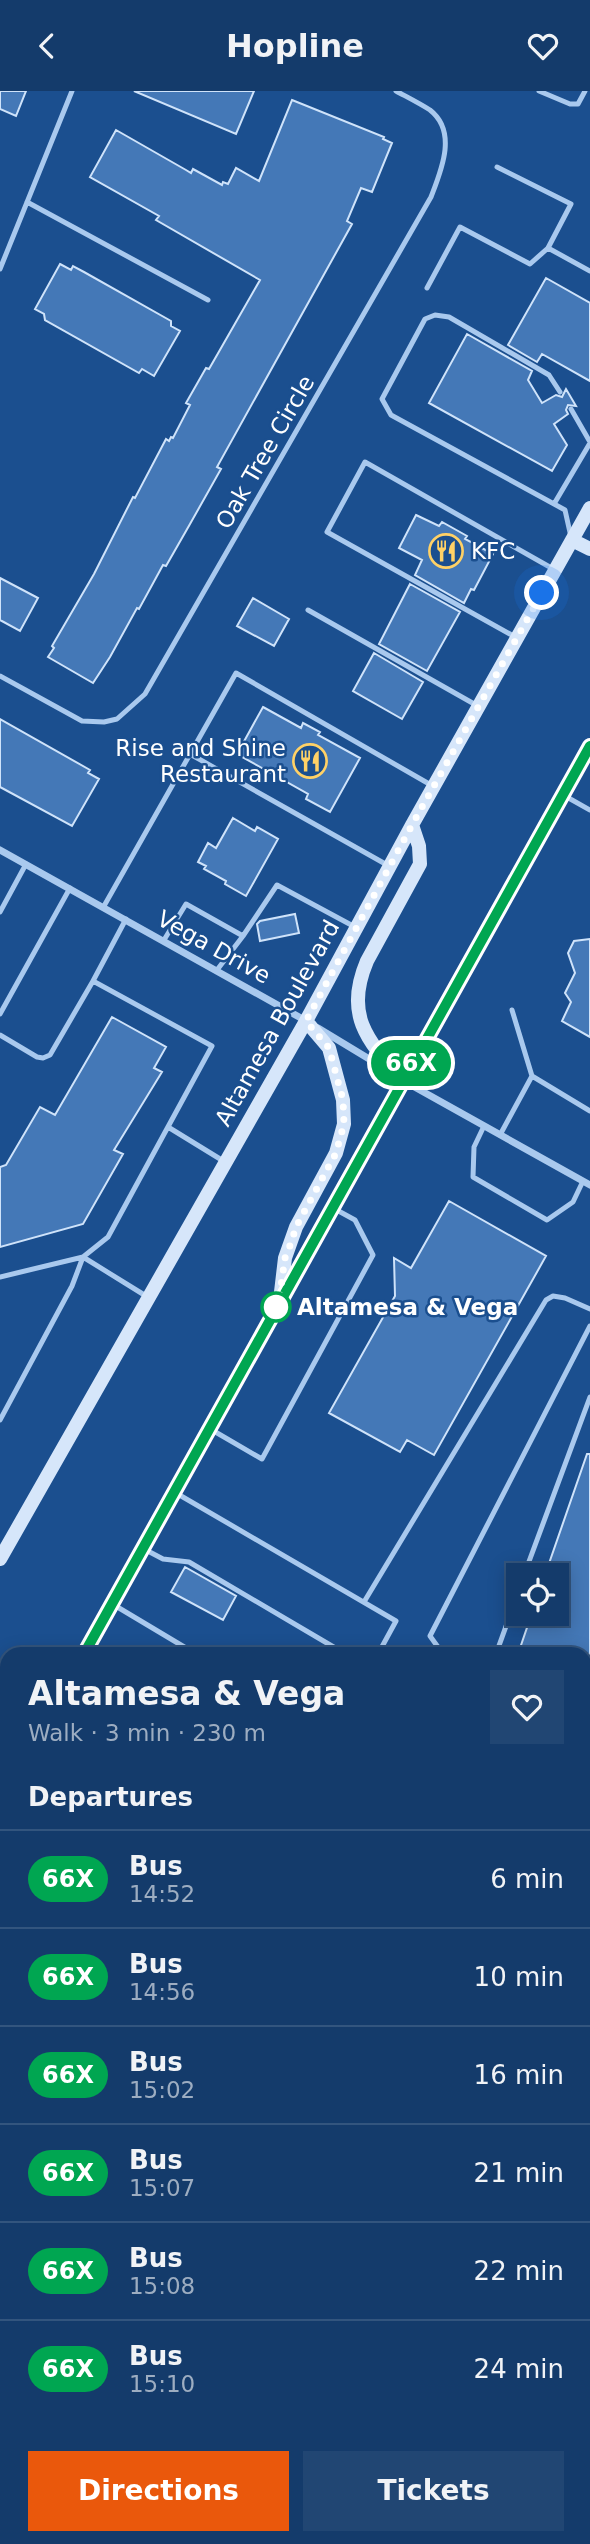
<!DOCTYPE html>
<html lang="en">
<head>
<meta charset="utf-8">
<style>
	:root { --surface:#143b6b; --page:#214673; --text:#f1f3f6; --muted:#9dadc1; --line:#33557e; --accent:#ea580c }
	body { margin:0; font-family:"DejaVu Sans",sans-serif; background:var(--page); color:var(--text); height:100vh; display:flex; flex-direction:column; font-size:26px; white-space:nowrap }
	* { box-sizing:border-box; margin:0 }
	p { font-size:23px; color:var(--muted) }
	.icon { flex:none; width:38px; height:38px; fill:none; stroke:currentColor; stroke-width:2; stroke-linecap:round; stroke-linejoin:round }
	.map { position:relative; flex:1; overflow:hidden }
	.side { position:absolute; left:0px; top:1556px; width:592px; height:898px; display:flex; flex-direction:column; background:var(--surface); border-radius:21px 21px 0 0; box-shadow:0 4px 18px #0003,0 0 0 2px var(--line) }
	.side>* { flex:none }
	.badge { padding:0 14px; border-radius:23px; font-size:24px; line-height:46px }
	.fabs { position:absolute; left:506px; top:1472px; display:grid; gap:14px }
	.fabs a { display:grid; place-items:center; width:63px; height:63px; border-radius:0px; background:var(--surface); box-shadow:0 4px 18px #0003,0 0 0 2px var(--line); font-size:35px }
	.you { position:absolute; width:35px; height:35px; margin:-18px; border:5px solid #fff; border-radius:50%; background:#1a73e8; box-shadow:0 0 0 10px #1a73e833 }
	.map>.badge { position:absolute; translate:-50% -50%; box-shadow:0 0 0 4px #fff }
	h2 { padding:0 28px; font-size:26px; line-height:63px }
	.round { display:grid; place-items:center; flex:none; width:74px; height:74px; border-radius:0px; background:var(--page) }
	.summary { display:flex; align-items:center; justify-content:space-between; height:119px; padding:0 28px }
	h1 { font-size:33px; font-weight:800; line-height:52px }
	.action { display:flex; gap:14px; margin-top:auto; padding:14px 28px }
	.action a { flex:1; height:80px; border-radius:0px; background:var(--accent); color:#fff; font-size:28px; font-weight:800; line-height:80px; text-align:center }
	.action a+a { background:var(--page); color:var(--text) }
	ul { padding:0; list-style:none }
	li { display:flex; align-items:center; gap:21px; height:98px; padding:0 28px; border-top:2px solid var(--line) }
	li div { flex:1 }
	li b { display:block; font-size:26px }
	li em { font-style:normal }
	li .badge { min-width:77px; font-weight:700; text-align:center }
	header { display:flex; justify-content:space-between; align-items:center; height:91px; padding:0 28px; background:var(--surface); font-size:32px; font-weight:800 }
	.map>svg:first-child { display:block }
	.building { fill:#4478b7; stroke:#cfe3fa; stroke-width:2 }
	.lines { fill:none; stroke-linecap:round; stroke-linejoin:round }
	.service { stroke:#a9c9ee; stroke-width:5 }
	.minor { stroke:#a9c9ee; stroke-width:7 }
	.tertiary { stroke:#a9c9ee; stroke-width:12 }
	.secondary { stroke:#d6e6fa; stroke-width:14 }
	.line-casing { stroke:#fff; stroke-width:16 }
	.line { stroke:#00a651; stroke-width:10 }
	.walk { stroke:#fff; stroke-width:7; stroke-dasharray:0 12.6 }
	.stop-dot { fill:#fff; stroke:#00a651; stroke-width:3.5 }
	.labels { text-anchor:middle; stroke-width:5; stroke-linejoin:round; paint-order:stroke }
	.street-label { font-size:23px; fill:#fff; stroke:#1b4f8f }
	.poi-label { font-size:23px; fill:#fff; stroke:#1b4f8f; text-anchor:start }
	.stop-label { font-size:23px; font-weight:bold; fill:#fff; stroke:#1b4f8f; text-anchor:start }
</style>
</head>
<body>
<header><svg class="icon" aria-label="back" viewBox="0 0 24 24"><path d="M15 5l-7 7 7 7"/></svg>Hopline<svg class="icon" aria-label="heart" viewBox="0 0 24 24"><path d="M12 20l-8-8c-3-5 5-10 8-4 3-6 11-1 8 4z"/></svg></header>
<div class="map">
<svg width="590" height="2453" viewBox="0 0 590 2453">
	<rect width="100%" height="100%" fill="#1b4f8f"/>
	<!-- building -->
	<path class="building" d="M 0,0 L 26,0 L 16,25 L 0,18 Z
		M 134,0 L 254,0 L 236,43 Z
		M 292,9 L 384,46 L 383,48 L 392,52 L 372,101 L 361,97 L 347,130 L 352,133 L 217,376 L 221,378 L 190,433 L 166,475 L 163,474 L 139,518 L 137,517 L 110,566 L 93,592 L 48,566 L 54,557 L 52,555 L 94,483 L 133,406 L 135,407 L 166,348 L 169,350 L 171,346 L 173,347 L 190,314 L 186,312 L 206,277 L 209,278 L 260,189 L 156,129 L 159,125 L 90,86 L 116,39 L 186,79 L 191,82 L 193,78 L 222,94 L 223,91 L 228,93 L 236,77 L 259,90 Z
		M 60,173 L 71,179 L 73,175 L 84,181 L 171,230 L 171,235 L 180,240 L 154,285 L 142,278 L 139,282 L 45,229 L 44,223 L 35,218 Z
		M 546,187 L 590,212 L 590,290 L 542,263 L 537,271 L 508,254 Z
		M 467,243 L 532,280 L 528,289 L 542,312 L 556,304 L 562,306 L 566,298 L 576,315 L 568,314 L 566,319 L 568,323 L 554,333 L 567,354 L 552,380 L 429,312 Z
		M 416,424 L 439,435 L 442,431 L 467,445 L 465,448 L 493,463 L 474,499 L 471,498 L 464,512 L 415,484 L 422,469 L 399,457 Z
		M 0,487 L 38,507 L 20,540 L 0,529 Z
		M 410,493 L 460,521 L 427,580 L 379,553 Z
		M 253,507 L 289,528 L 274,555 L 237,535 Z
		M 374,562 L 423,591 L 402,628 L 353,600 Z
		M 263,616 L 301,637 L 303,632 L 320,641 L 318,644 L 360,667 L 330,721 L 306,708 L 308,703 L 237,663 Z
		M 0,628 L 90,679 L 88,682 L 99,688 L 72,735 L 0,696 Z
		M 233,727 L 255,740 L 257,736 L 278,748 L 246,805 L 225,793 L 226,790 L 204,778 L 206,775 L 198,771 L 208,752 L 216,757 Z
		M 295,823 L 299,842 L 260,850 L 257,833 L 260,830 Z
		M 590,848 L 590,946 L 562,930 L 571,911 L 565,902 L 575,882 L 568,862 L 574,850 Z
		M 112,926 L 166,956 L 154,977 L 162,981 L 114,1059 L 123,1063 L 83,1133 L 0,1156 L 0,1076 L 6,1074 L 40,1016 L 55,1024 Z
		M 449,1110 L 546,1165 L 434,1364 L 407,1349 L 400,1361 L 329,1322 L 395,1205 L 394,1167 L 411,1177 Z
		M 587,1363 L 590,1363 L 590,1563 L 518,1563 L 532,1522 L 556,1522 L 556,1484 L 545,1484 Z
		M 185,1476 L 236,1505 L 223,1529 L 171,1501 Z"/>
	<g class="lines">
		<!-- service -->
		<path class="service" d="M 539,0 L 570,13 L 578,13 L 585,0
			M 497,76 L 571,113 L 548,157 L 590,180
			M 27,111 L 208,209
			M 0,178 L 72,0
			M 427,197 L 460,136 L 530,173 L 548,157
			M 560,301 L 549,284 L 449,226 L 435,224 L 425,228 L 382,308 L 391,324 L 565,419 L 571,446
			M 571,318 L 590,351
			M 554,413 L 590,352
			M 308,519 L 476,614
			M 517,547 L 327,441 L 365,371 L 555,479
			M 0,585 L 82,630 L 104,631 L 117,628 L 145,603 L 431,106 C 441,80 458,41 430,19 C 419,12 407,6 396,0
			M 190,663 L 389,775
			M 565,705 L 590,719
			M 104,815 L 236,582 L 431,694
			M 0,821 L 26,773
			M 164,849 L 186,813 L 243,845
			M 217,879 L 243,845 L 277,794 L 355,836
			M 512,919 L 532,985
			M 0,923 L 70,797
			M 0,944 L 37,966 L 43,967 L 50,964 L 93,890
			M 484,1035 L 474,1056 L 473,1086 L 547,1129 L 573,1111 L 583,1090
			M 168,1036 L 225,1071
			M 500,1044 L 532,985 L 590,1020
			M 0,1186 L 83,1166 L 146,1205
			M 0,1329 L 72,1195 L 83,1166 L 108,1146 L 212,955 L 93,890 L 126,828
			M 212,1339 L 262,1368 L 373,1164 L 355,1129 L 333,1117
			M 176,1402 L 396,1530 L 378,1563
			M 144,1458 L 163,1468 L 189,1471 L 337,1558 L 334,1563
			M 524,1484 L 590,1306
			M 364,1511 L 546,1209 L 553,1205 L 565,1207 L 590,1218
			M 114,1514 L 196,1563
			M 443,1563 L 430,1545 L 590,1235
			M 496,1563 L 518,1502
			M 0,1725 L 7,1729
			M 0,1775 L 7,1778
			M 0,1958 L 7,1962
			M 0,2182 L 7,2178
			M 0,2287 L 7,2276"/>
		<!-- minor -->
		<path class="minor" d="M 0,759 L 308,931
			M 318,937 L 389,980
			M 402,989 L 590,1094
			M 584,1715 L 590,1704
			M 584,1838 L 590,1841
			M 584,2195 L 590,2198"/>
		<!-- tertiary -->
		<path class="tertiary" d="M 0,2363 L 7,2366
			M 256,2446 L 274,2453"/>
		<!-- secondary -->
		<path class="secondary" d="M 572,449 L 590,458
			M 402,989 C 367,949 344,924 367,870 L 420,773 L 419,755 L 412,734
			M 281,1201 L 285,1167 L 296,1136 L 336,1062 L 344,1033 L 343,1009 L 329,957 L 306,930
			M 0,1468 L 306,930 L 412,734 L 590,417
			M 84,1563 L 590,655
			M 0,1594 L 7,1598
			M 0,1712 L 7,1700"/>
	</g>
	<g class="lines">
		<!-- line casing -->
		<g class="line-casing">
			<path id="line" d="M 84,1563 L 590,655"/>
		</g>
		<!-- line -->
		<use href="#line" class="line"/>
		<!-- walk -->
		<path class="walk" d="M 276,1216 L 279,1209 L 285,1167 L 291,1152 L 296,1136 L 336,1062 L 344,1033 L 343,1009 L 329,957 L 306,930 L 412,734 L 542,502"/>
	</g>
	<!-- icons -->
	<defs>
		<g id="restaurant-ring" transform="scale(1.75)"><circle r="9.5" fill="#1b4f8f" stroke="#ffd166" stroke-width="1.5"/><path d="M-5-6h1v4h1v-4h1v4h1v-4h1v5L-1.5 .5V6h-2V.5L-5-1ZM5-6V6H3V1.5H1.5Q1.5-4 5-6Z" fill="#ffd166"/></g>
	</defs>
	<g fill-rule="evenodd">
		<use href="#restaurant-ring" x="446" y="460"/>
		<use href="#restaurant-ring" x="310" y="670"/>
	</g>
	<!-- markers -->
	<circle class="stop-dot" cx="276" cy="1216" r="14"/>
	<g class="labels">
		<!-- street labels -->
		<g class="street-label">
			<text transform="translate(265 361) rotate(-60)" y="8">Oak Tree Circle</text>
			<text transform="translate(214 856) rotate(29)" y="8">Vega Drive</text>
			<text transform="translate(277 932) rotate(-61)" y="8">Altamesa Boulevard</text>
		</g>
		<!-- poi labels -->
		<g class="poi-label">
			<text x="471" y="468">KFC</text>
			<text x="286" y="665" text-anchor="end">Rise and Shine<tspan x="286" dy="26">Restaurant</tspan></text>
		</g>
		<!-- stop labels -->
		<g class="stop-label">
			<text x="297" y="1224">Altamesa &amp; Vega</text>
		</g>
	</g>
</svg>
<div class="fabs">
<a><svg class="icon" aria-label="locate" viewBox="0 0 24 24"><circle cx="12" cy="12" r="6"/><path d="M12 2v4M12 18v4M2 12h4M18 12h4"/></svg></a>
</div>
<div class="you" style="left:542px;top:502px"></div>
<b class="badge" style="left:411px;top:972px;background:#00a651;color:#fff">66X</b>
<section class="side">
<div class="summary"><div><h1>Altamesa &amp; Vega</h1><p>Walk · 3 min · 230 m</p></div><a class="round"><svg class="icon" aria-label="heart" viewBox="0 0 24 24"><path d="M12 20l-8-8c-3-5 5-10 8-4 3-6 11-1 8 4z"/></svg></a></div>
<h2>Departures</h2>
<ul>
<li><span class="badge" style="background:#00a651;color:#fff">66X</span><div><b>Bus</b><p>14:52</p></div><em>6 min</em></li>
<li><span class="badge" style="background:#00a651;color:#fff">66X</span><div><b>Bus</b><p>14:56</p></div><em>10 min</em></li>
<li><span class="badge" style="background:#00a651;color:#fff">66X</span><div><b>Bus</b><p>15:02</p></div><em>16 min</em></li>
<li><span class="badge" style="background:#00a651;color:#fff">66X</span><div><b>Bus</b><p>15:07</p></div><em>21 min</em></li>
<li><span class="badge" style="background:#00a651;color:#fff">66X</span><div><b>Bus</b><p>15:08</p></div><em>22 min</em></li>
<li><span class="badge" style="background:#00a651;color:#fff">66X</span><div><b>Bus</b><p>15:10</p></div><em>24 min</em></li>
</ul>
<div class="action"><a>Directions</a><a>Tickets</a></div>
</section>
</div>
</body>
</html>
